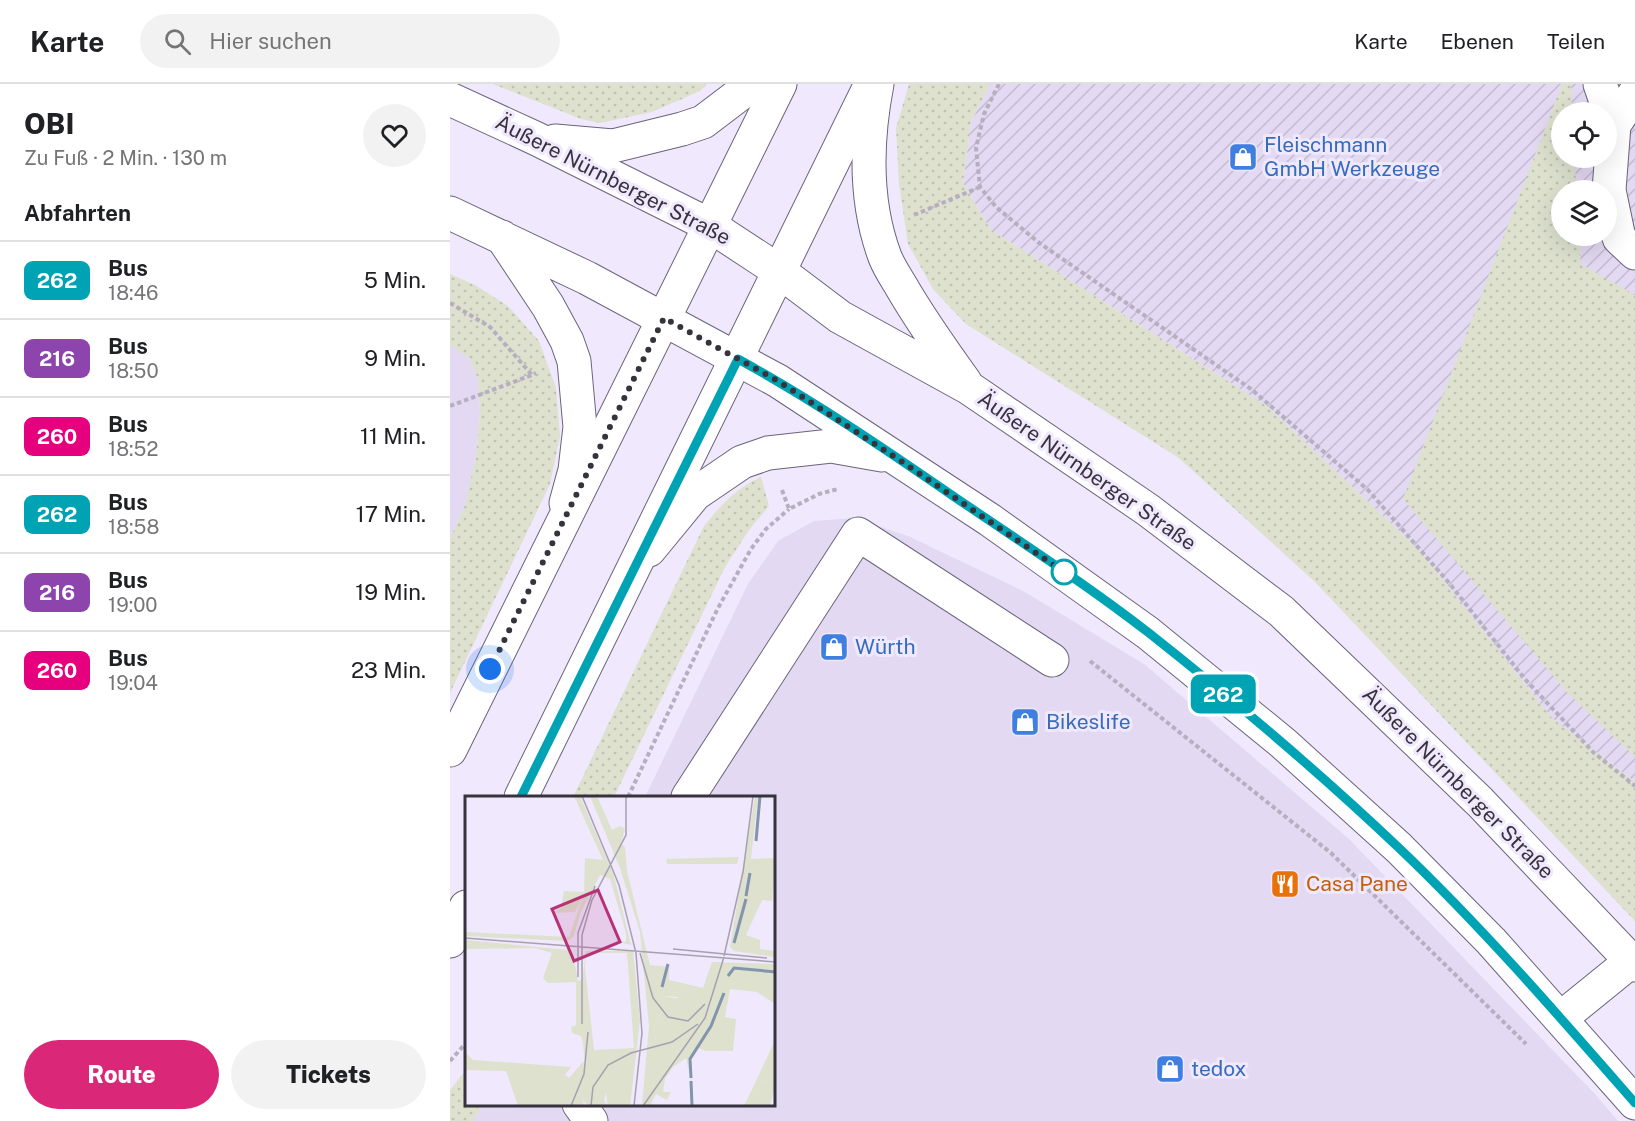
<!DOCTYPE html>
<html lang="de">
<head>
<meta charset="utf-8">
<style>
	:root { --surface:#fff; --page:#f2f2f2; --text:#202124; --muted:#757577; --line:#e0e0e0; --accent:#db2777 }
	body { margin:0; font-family:"Public Sans",sans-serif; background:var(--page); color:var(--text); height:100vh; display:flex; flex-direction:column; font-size:22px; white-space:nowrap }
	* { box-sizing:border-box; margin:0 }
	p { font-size:20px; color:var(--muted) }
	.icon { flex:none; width:33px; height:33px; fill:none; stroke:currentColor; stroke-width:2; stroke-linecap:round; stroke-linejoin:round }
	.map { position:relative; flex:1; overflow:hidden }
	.panel { display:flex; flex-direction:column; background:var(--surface); width:450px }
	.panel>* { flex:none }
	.badge { padding:0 12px; border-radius:9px; font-size:21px; line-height:39px }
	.fabs { position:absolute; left:1101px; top:18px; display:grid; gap:12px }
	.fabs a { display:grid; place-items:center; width:66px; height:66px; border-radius:50%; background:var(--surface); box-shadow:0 6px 24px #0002; font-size:30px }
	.you { position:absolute; width:30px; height:30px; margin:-15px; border:4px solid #fff; border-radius:50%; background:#1a73e8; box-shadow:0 0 0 9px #1a73e833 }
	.map>.badge { position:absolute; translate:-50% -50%; box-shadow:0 0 0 3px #fff }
	h2 { padding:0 24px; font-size:22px; line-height:54px }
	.round { display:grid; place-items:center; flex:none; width:63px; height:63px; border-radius:32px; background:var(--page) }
	.headline { display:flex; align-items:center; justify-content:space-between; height:102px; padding:0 24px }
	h1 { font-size:28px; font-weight:800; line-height:45px }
	.primary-button { display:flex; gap:12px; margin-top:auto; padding:12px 24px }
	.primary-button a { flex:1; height:69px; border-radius:36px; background:var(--accent); color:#fff; font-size:24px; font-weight:800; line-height:69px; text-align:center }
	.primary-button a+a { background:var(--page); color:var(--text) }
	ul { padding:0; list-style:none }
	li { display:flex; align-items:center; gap:18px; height:78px; padding:0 24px; border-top:2px solid var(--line) }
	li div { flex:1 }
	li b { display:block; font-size:22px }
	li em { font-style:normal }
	li .badge { min-width:66px; font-weight:700; text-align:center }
	header { display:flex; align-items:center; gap:36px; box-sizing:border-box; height:84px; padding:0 30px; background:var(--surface); border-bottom:2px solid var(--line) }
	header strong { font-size:28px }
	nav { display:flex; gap:33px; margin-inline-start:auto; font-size:21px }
	.search { width:420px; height:54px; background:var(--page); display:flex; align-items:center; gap:15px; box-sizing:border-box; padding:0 21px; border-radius:33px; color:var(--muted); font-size:22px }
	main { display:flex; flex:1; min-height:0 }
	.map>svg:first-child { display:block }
	.built { fill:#e3d9f2 }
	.industrial { fill:url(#industrial-furrows); fill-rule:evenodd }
	.grass { fill:url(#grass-dots) }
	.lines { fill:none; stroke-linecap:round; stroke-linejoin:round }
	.street-casing { stroke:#6c637a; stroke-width:35 }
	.secondary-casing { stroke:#6c637a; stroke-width:35 }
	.primary-casing { stroke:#6c637a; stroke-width:35 }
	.path { stroke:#b6afc0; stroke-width:4; stroke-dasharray:4.5 3; stroke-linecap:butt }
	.street { stroke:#fff; stroke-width:33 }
	.secondary { stroke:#fff; stroke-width:33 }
	.primary { stroke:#fff; stroke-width:33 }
	.line-casing { stroke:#fff; stroke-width:14 }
	.line { stroke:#00a3b4; stroke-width:9 }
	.walk { stroke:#37333d; stroke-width:6; stroke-dasharray:0 10.8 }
	.stop-dot { fill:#fff; stroke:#00a3b4; stroke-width:3 }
	.labels { text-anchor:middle; stroke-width:6; stroke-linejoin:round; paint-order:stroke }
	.shop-label { font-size:21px; fill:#366cbe; stroke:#f0e8fd; text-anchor:start }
	.street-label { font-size:21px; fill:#37333d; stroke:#f0e8fd }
	.food-label { font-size:21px; fill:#c56008; stroke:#f0e8fd; text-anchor:start }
	.inset-river { fill:none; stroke:#8295ad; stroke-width:3 }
	.inset-road { fill:none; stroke:#a6a0b0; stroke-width:1.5 }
	.view { fill:#b63277; fill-opacity:0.15; stroke:#b63277; stroke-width:3 }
	.inset-edge { fill:none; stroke:#37333d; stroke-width:3 }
</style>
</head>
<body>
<header>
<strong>Karte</strong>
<div class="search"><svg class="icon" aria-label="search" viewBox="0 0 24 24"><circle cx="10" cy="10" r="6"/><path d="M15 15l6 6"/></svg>Hier suchen</div>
<nav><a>Karte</a><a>Ebenen</a><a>Teilen</a></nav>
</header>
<main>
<section class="panel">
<div class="headline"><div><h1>OBI</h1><p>Zu Fuß · 2 Min. · 130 m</p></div><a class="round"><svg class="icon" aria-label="heart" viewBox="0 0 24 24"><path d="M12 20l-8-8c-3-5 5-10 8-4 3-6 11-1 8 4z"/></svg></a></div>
<h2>Abfahrten</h2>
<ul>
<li><span class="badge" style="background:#00a3b4;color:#fff">262</span><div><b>Bus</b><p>18:46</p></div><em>5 Min.</em></li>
<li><span class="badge" style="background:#8e44ad;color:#fff">216</span><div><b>Bus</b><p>18:50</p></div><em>9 Min.</em></li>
<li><span class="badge" style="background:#e6007e;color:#fff">260</span><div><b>Bus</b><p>18:52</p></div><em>11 Min.</em></li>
<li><span class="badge" style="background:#00a3b4;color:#fff">262</span><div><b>Bus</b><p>18:58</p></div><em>17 Min.</em></li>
<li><span class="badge" style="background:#8e44ad;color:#fff">216</span><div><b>Bus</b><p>19:00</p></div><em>19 Min.</em></li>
<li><span class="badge" style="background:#e6007e;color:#fff">260</span><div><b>Bus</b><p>19:04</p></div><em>23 Min.</em></li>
</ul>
<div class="primary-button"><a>Route</a><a>Tickets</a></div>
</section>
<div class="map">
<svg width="1185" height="1037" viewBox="0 0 1185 1037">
	<defs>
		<pattern id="industrial-furrows" width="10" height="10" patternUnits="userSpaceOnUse" patternTransform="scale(1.5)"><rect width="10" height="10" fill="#e3d9f2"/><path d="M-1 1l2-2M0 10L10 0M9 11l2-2" fill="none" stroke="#c3bbd0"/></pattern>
		<pattern id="grass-dots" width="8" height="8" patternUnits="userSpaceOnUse" patternTransform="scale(1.5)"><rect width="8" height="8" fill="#dde1ce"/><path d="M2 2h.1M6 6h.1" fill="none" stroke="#bec2b2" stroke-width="1.8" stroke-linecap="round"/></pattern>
	</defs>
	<rect width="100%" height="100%" fill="#f0e8fd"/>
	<!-- built -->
	<path class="built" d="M 0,261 L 19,274 L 28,295 L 30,329 L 26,373 L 15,421 L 0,455 Z
		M 404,434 L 458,452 L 573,507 L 694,580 L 899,755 L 1145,1010 L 1168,1037 L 23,1037 L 33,1021 L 324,1020 L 324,713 L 195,713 L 298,500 L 328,457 L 364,437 Z"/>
	<!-- industrial -->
	<path class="industrial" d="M 540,0 L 1185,0 L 1185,698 L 1101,633 L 971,468 L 818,323 L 540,145 L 513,99 L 521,38 ZM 1112,28 L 1156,28 L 1156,74 L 1112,74 ZM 1112,106 L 1156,106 L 1156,152 L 1112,152 Z"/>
	<!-- grass -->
	<path class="grass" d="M 43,0 L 257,0 L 250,7 L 202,28 L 150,39 L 131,35 Z
		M 459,0 L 540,0 L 521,38 L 513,99 L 540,145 L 818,323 L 971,468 L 1101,633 L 1185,698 L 1185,837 L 865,498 L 729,374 L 516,240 L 483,205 L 458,160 L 449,100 L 446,44 Z
		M 1112,0 L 1121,0 L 1122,28 L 1112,28 L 1112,74 L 1125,74 L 1126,106 L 1112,106 L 1112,152 L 1129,152 L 1131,180 L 1185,211 L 1185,673 L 1117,608 L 953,415 Z
		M 0,190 L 25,201 L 58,222 L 89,257 L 106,304 L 110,352 L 100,400 L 0,609 L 0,455 L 15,421 L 26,373 L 30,329 L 28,295 L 19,274 L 0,261 Z
		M 311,393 L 319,422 L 299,446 L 275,483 L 164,713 L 123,713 L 254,442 C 273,419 284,406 311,393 Z
		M 16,986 L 16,1020 L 33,1021 L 23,1037 L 0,1037 L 0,1006 Z"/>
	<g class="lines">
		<!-- street casing -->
		<g class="street-casing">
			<path id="street" d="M 1150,0 L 1164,41 L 1185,9
				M 1164,41 L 1159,106 L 1169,154 L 1185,169
				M 238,713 L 408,450 L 602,576
				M 1111,934 L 1185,874
				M 129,1020 L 141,1037"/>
		</g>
		<!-- secondary casing -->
		<g class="secondary-casing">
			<path id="secondary" d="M 427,0 C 416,57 414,117 435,173 C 439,183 445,192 451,202 C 470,235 492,266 515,298
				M 0,15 L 87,55 L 259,141 L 329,187 L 390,233 L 519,304 L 698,426 L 831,527 L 1030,718 L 1185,881
				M 105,57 L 163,62 L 232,45 L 253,38 L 303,0
				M 0,129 L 137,194 L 328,297 L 540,436 L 698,549 L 833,659 L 949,764 L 1041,857 L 1185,1019
				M 52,153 L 98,222 L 117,257 L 124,277 L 130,343 L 125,386 L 116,419
				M 199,466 L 245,410 L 292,378 L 318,369 L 381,362 L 432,371"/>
		</g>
		<!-- primary casing -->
		<g class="primary-casing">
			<path id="primary" d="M 0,666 L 330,0
				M 71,713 L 421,0
				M 0,857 L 16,823"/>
		</g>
		<!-- path -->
		<path class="path" d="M 549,0 L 534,30 L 526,64 L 530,103 L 546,123 L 588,158 L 801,305 L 918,406 L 1000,500 L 1074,594 L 1143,668 L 1185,702
			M 464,131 L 530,103
			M 0,219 L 40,243 L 82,291 L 86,289
			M 0,322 L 82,291
			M 332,406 L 339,425 L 369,410 L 388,405
			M 640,577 L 881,769 L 1076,960
			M 178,713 L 268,524 L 301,465 L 316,445 L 339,425
			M 0,977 L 16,959"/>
		<!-- street -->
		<use href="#street" class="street"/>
		<!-- secondary -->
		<use href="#secondary" class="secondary"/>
		<!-- primary -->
		<use href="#primary" class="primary"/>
	</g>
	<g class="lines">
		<!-- line casing -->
		<g class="line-casing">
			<path id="line" d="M 71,713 L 288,275 C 363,316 435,365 506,414 C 571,458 637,501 699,549 C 785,617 870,689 949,764 C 1033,844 1109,932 1185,1019"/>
		</g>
		<!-- line -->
		<use href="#line" class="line"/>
		<!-- walk -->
		<path class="walk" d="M 40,585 L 214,234 L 328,297 L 448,375 L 614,488"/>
	</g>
	<!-- icons -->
	<defs>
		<g id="shop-square" transform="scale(1.5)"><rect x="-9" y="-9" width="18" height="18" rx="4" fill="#3f7fe0" stroke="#f0e8fd"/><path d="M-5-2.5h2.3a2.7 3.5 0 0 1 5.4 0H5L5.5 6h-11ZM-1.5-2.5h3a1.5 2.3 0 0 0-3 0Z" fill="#fff"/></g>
		<g id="restaurant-square" transform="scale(1.5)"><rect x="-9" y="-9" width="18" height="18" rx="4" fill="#e8710a" stroke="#f0e8fd"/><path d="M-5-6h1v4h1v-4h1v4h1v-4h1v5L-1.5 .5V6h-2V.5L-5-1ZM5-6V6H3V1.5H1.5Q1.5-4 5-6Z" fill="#fff"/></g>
	</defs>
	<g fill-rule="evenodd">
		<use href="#shop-square" x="793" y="73"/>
		<use href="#shop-square" x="384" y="563"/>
		<use href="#shop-square" x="575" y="638"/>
		<use href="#restaurant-square" x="835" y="800"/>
		<use href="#shop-square" x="720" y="985"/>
	</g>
	<!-- markers -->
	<circle class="stop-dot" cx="614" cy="488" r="12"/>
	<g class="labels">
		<!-- shop labels -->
		<g class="shop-label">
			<text x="814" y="68">Fleischmann<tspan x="814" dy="24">GmbH Werkzeuge</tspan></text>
			<text x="405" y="570">Würth</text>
			<text x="596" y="645">Bikeslife</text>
			<text x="741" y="992">tedox</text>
		</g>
		<!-- street labels -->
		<g class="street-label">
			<text transform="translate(163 96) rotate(27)" y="7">Äußere Nürnberger Straße</text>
			<text transform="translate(637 387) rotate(35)" y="7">Äußere Nürnberger Straße</text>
			<text transform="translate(1008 699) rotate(45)" y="7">Äußere Nürnberger Straße</text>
		</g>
		<!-- food labels -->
		<g class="food-label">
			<text x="856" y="807">Casa Pane</text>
		</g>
	</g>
	<!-- overview -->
	<g transform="translate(15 712)">
		<rect width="310" height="310" fill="#f0e8fd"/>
		<path d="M 109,0 L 115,0 L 149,80 L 166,149 L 147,144 L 161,146 L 161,137 L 145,83 L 135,79 L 115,118 L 109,140 L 103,145 L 0,140 L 0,136 L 104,141 L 118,100 L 110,116 L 88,117 L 96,112 L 99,95 L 119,96 L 120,62 L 138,64 ZM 125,0 L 132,0 L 147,34 L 155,30 L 160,33 L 156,48 L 160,51 L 162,75 L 185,169 L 204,171 L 204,184 L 238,192 L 247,166 L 310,168 L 310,208 L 292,196 L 265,193 L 260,221 L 271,223 L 268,255 L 240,255 L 232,251 L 225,262 L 227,288 L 221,262 L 208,271 L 200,283 L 198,296 L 206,296 L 202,304 L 191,298 L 185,310 L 177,308 L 184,230 L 175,136 L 155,72 ZM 195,193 L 199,194 L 198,200 L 213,201 L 191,244 L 188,231 L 198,214 ZM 290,0 L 293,0 L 286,63 L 310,62 L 310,68 L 307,105 L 297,104 L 281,139 L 295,144 L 295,153 L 310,155 L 310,161 L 269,155 L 265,151 ZM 274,61 L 272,68 L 202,68 L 201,63 ZM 0,144 L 103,154 L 108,158 L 113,185 L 117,184 L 121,155 L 168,155 L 175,224 L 165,310 L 157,310 L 166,263 L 145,277 L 139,305 L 143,310 L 124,310 L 118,247 L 116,240 L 107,237 L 106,231 L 111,229 L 111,186 L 83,187 L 78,182 L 87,157 L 70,152 L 0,153 ZM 127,157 L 162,157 L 169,252 L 129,254 L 120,172 L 121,159 ZM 310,244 L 310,289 L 292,283 ZM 0,256 L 8,264 L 106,271 L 100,279 L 106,283 L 96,291 L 97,296 L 116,299 L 119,310 L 53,310 L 41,275 L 0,274 Z" fill="#dde1ce" fill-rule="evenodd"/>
		<path d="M 195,193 L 199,193 L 198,200 L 225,205 L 222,227 L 191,244 L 188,231 L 198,214 L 193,205 ZM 166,262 L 161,302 L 157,310 L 143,310 L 140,292 L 134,286 L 140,277 ZM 118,266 L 136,272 L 128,287 L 124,310 L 110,298 L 105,309 L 98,307 L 101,298 L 97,296 L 91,307 L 96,291 ZM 292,283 L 310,289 L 305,310 L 279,310 Z" fill="#dde1ce"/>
		<path class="inset-river" d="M 291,45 L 295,0M 281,100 L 285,77M 269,147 L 281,103M 263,180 L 269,172 L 311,176M 197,191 L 203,168M 226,282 L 225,263 L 246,230 L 259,197M 226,285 L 227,310"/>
		<path class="inset-road" d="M 117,0 L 154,89 L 171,157 L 177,237 L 169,310M 0,142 L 311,166M 208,153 L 302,162M 175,157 L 188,202 L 203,221 L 223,225 L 240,208M 259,160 L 278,76 L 288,0M 113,181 L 113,137 L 130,90M 117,228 L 117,139 L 127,104 L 161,39 L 161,0M 106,310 L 119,278 L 123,236M 126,310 L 128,291 L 143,269 L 166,257 L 207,246 L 233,228M 178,310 L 240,222 L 259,161"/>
		<path class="view" d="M 133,94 L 155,146 L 109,165 L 87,113 Z"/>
		<rect width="310" height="310" class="inset-edge"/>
	</g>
</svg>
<div class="fabs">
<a><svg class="icon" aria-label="locate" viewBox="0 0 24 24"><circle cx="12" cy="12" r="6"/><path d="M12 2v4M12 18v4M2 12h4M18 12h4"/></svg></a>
<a><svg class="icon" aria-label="layers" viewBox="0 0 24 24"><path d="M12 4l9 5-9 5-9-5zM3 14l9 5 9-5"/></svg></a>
</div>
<div class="you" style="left:40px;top:585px"></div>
<b class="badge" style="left:773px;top:610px;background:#00a3b4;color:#fff">262</b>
</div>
</main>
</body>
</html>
